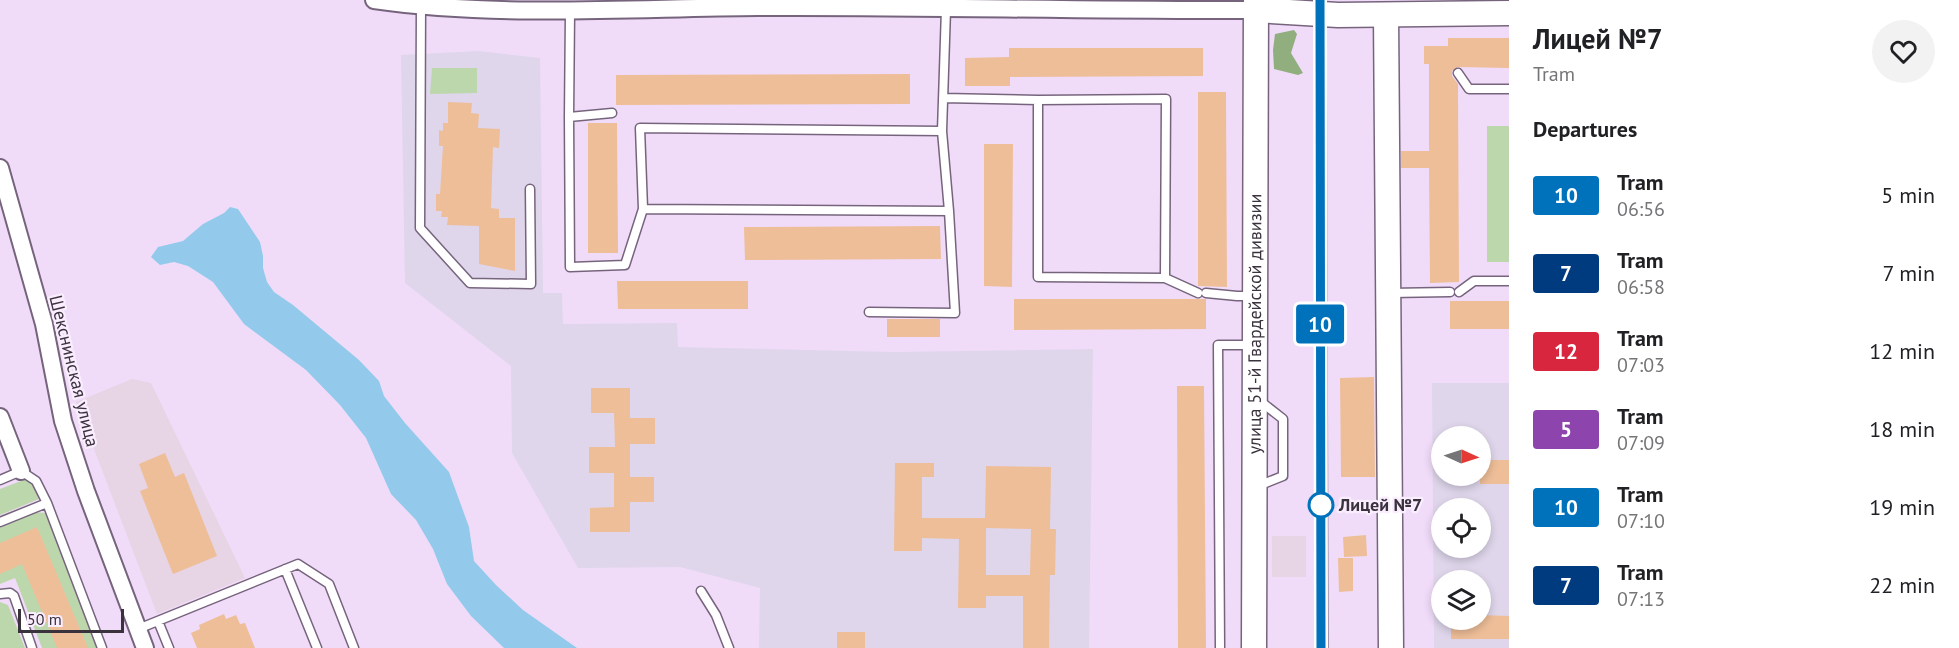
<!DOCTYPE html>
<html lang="en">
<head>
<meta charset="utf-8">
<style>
	:root { --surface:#fff; --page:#f2f2f2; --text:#202124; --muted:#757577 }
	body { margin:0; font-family:"PT Sans",sans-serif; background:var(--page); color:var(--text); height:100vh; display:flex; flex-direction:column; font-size:22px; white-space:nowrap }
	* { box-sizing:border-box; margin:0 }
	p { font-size:20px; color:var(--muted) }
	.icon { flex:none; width:33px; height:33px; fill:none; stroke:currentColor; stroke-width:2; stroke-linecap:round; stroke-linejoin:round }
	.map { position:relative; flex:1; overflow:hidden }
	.details { display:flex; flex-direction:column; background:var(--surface); width:450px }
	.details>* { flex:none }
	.badge { padding:0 12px; border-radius:4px; font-size:21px; line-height:39px }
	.needle { width:39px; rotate:93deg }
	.fabs { position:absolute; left:1431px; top:426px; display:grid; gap:12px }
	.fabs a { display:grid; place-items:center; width:60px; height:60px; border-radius:50%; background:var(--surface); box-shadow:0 3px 9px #0003; font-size:30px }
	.scale { position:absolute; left:18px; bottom:15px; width:106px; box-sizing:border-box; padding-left:6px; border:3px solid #3a323d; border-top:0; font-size:16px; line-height:21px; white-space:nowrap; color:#3a323d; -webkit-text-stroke:4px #f9edfe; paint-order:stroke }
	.map>.badge { position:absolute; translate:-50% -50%; box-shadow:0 0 0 3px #fff }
	h2 { padding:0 24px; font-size:22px; line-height:54px }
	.round { display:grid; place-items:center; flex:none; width:63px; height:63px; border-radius:32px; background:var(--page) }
	.overview { display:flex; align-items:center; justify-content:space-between; height:102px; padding:0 24px }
	h1 { font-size:28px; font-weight:600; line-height:45px }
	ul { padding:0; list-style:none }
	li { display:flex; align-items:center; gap:18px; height:78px; padding:0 24px }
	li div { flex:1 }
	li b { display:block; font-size:22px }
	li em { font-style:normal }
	li .badge { min-width:66px; font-weight:700; text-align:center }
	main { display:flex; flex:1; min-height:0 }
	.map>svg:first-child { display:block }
	.commercial { fill:#e7d4e4 }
	.education { fill:#dfd6eb; fill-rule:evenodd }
	.green { fill:#bdd7ad }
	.forest { fill:#90ae7e }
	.water { fill:#93caec }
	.building { fill:#eebe98; fill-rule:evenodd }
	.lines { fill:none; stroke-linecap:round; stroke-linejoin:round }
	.service-casing { stroke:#76647d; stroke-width:11 }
	.minor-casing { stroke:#76647d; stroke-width:20 }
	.secondary-casing { stroke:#76647d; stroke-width:27 }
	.service { stroke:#fff; stroke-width:8 }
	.minor { stroke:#fff; stroke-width:16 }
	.secondary { stroke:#fff; stroke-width:24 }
	.tram { stroke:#85788b; stroke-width:1.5 }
	.line-casing { stroke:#fff; stroke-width:14 }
	.line { stroke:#0072bc; stroke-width:9 }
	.stop-dot { fill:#fff; stroke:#0072bc; stroke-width:3 }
	.labels { text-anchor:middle; stroke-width:4.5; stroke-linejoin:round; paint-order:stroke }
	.street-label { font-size:18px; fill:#3a323d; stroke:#f9edfe }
	.stop-label { font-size:18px; font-weight:bold; fill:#3a323d; stroke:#f9edfe; text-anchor:start }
</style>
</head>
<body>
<main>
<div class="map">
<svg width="1509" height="648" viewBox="0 0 1509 648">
	<rect width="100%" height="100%" fill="#f0dcf9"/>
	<!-- commercial -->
	<path class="commercial" d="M 132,379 L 151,383 L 245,578 L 157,614 L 76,402 Z
		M 1272,536 L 1306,536 L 1306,577 L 1272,577 Z"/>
	<!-- education -->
	<path class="education" d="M 478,51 L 540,58 L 543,293 L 562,293 L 563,324 L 677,323 L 678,347 L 893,352 L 1093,349 L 1089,648 L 759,648 L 760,588 L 680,567 L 578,568 L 512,453 L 511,366 L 405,283 L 401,55 Z
		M 1432,383 L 1509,383 L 1509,648 L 1434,648 ZM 1442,436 L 1480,436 L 1480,476 L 1442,476 ZM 1442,508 L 1480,508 L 1480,548 L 1442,548 ZM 1442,580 L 1480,580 L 1480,620 L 1442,620 Z"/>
	<!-- green -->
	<path class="green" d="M 432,68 L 477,68 L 477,93 L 430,94 Z
		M 1487,126 L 1509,126 L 1509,262 L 1487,262 Z
		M 26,479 L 35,484 L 39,499 L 0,515 L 0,489 Z
		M 33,512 L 46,513 L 49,518 L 99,648 L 42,648 L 15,578 L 0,584 L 0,526 Z
		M 0,602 L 8,605 L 25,648 L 0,648 Z"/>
	<!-- forest -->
	<path class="forest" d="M 1294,30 L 1297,34 L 1291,53 L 1303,73 L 1298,75 L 1274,69 L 1273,50 L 1275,34 Z"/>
	<!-- water -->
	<path class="water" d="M 230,207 L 238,209 L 260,242 L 263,256 L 263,268 L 267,282 L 274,292 L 293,305 L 359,360 L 379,381 L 384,396 L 405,423 L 449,472 L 469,527 L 474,561 L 496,585 L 523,610 L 577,648 L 504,648 L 471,616 L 447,584 L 433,549 L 416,520 L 391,494 L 366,438 L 340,405 L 306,370 L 244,324 L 213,282 L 188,266 L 174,262 L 160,265 L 151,257 L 158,247 L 183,241 L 203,224 L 224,213 Z"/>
	<!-- building -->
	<path class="building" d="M 1448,38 L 1509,38 L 1509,68 L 1458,67 L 1452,71 L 1452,76 L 1458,84 L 1459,282 L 1430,283 L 1429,168 L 1401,168 L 1401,151 L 1429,151 L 1429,64 L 1424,64 L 1424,46 L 1448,46 Z
		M 1009,48 L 1203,48 L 1203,76 L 1010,77 L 1010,86 L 965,86 L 965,58 L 1009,57 Z
		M 910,74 L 910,104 L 616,105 L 616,75 Z
		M 1198,92 L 1226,92 L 1227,287 L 1198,286 Z
		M 448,102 L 472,103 L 471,113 L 479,114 L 478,128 L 500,129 L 499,148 L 493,147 L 491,208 L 499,209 L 499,218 L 515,218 L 515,271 L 479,264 L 479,226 L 447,225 L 448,217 L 441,217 L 442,211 L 436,211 L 436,194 L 440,194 L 443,146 L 439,146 L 439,130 L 443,131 L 443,123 L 448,123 Z
		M 588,123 L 617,123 L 618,253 L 588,253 Z
		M 984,144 L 1013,144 L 1012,287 L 984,286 Z
		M 940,226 L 941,259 L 745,260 L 744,227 Z
		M 617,281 L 748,281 L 748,309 L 618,309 Z
		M 1014,299 L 1206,299 L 1206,329 L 1014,330 Z
		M 1450,301 L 1509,301 L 1509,329 L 1450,329 Z
		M 887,319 L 940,319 L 940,337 L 887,337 Z
		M 1374,377 L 1375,477 L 1341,477 L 1340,378 Z
		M 1177,386 L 1204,386 L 1206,648 L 1178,648 Z
		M 591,388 L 630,388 L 630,418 L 655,418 L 655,444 L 630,444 L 630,477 L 654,477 L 654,502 L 630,502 L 630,532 L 590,532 L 590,508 L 614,507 L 614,473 L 589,473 L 589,447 L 615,447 L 614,413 L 591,413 Z
		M 165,453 L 175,477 L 184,473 L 217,556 L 173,574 L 140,491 L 148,488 L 139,464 Z
		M 1480,460 L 1509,460 L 1509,484 L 1480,484 Z
		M 895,463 L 934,463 L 934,477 L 922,477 L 922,518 L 985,518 L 986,466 L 1051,467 L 1050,529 L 1056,529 L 1055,575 L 1050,575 L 1049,648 L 1023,648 L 1023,596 L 986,596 L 986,608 L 958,608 L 959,539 L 922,538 L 922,551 L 894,551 ZM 986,528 L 1031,529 L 1030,575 L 986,575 Z
		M 37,527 L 88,648 L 57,648 L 22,564 L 0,574 L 0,543 Z
		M 1366,535 L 1367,556 L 1344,557 L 1343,537 Z
		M 1338,558 L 1353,558 L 1353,591 L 1339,592 Z
		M 224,614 L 226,619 L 236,615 L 240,624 L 245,623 L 255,648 L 197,648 L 191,633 L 200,629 L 199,625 Z
		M 1480,615 L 1509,616 L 1509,639 L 1451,639 L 1451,620 L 1480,620 Z
		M 837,632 L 865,632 L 865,648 L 837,648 Z"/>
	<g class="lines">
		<!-- service casing -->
		<g class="service-casing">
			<path id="service" d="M 421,5 L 420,228 L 470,283 L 531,284 L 530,189
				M 570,12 L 569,117 L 612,113
				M 1458,73 L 1469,89 L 1509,89
				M 943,98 L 1038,100 L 1166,99 L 1165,278
				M 1038,100 L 1038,277 L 1165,278 L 1198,293
				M 569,117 L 570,267 L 625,265 L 643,209
				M 942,131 L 640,128 L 643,209 L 949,211
				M 1459,292 L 1474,281 L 1509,281
				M 1206,293 L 1237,296 L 1253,296
				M 1390,293 L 1450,292
				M 869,312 L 955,313 L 949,211 L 942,131 L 946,9
				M 0,480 L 21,471 L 36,481 L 47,503 L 102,648
				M 1258,486 L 1283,476 L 1283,419 L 1260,401
				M 0,522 L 47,503
				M 285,569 L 317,648
				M 701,591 L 716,615 L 729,648
				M 0,594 L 10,593 L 14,596 L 32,648
				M 158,621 L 169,648
				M 138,629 L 298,564 L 329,584 L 354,648
				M 1220,648 L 1218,345 L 1252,345"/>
		</g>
		<!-- minor casing -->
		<g class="minor-casing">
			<path id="minor" d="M 374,0 C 501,18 630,8 758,7 C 924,6 1090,11 1256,10
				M 0,168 L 44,324 L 63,421 L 86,491 L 145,648
				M 0,417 L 21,471"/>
		</g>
		<!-- secondary casing -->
		<g class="secondary-casing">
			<g id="secondary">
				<path d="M 1256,10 L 1338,15 L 1509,13"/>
				<path d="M 1386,15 L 1391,648"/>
				<path id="s1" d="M 1254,648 L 1256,0"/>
			</g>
		</g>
		<!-- service -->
		<use href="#service" class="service"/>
		<!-- minor -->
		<use href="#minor" class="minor"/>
		<!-- secondary -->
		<use href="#secondary" class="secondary"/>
		<!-- tram -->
		<path class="tram" d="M 1326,0 L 1328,648"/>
	</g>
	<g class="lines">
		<!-- line casing -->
		<g class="line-casing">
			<path id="line" d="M 1320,0 L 1321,648"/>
		</g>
		<!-- line -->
		<use href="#line" class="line"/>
	</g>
	<!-- markers -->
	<circle class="stop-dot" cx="1321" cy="505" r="12"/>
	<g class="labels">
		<!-- street labels -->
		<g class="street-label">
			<text dy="6" stroke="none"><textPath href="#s1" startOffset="324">улица 51-й Гвардейской дивизии</textPath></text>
			<text transform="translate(74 371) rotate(76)" y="6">Шекснинская улица</text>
		</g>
		<!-- stop labels -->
		<g class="stop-label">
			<text x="1339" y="511">Лицей №7</text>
		</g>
	</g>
</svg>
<div class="fabs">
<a><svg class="needle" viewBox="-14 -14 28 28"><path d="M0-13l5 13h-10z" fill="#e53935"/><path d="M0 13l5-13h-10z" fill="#757577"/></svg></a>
<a><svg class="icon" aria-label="locate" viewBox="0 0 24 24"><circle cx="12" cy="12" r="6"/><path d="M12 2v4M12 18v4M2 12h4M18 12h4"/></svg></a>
<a><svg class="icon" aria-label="layers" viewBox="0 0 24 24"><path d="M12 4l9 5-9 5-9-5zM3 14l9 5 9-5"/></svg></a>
</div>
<div class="scale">50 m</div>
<b class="badge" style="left:1320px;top:324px;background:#0072bc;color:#fff">10</b>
</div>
<section class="details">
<div class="overview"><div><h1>Лицей №7</h1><p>Tram</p></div><a class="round"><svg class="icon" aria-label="heart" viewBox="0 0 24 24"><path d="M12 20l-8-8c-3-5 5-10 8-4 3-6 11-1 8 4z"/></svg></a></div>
<h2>Departures</h2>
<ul>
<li><span class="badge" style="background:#0072bc;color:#fff">10</span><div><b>Tram</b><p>06:56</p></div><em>5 min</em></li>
<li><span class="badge" style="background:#003b80;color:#fff">7</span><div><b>Tram</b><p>06:58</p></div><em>7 min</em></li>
<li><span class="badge" style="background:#d7263d;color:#fff">12</span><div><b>Tram</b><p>07:03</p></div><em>12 min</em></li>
<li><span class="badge" style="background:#8e44ad;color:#fff">5</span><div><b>Tram</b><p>07:09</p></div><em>18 min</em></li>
<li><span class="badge" style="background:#0072bc;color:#fff">10</span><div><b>Tram</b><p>07:10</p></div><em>19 min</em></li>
<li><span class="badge" style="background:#003b80;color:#fff">7</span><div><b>Tram</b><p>07:13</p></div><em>22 min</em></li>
</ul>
</section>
</main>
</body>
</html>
